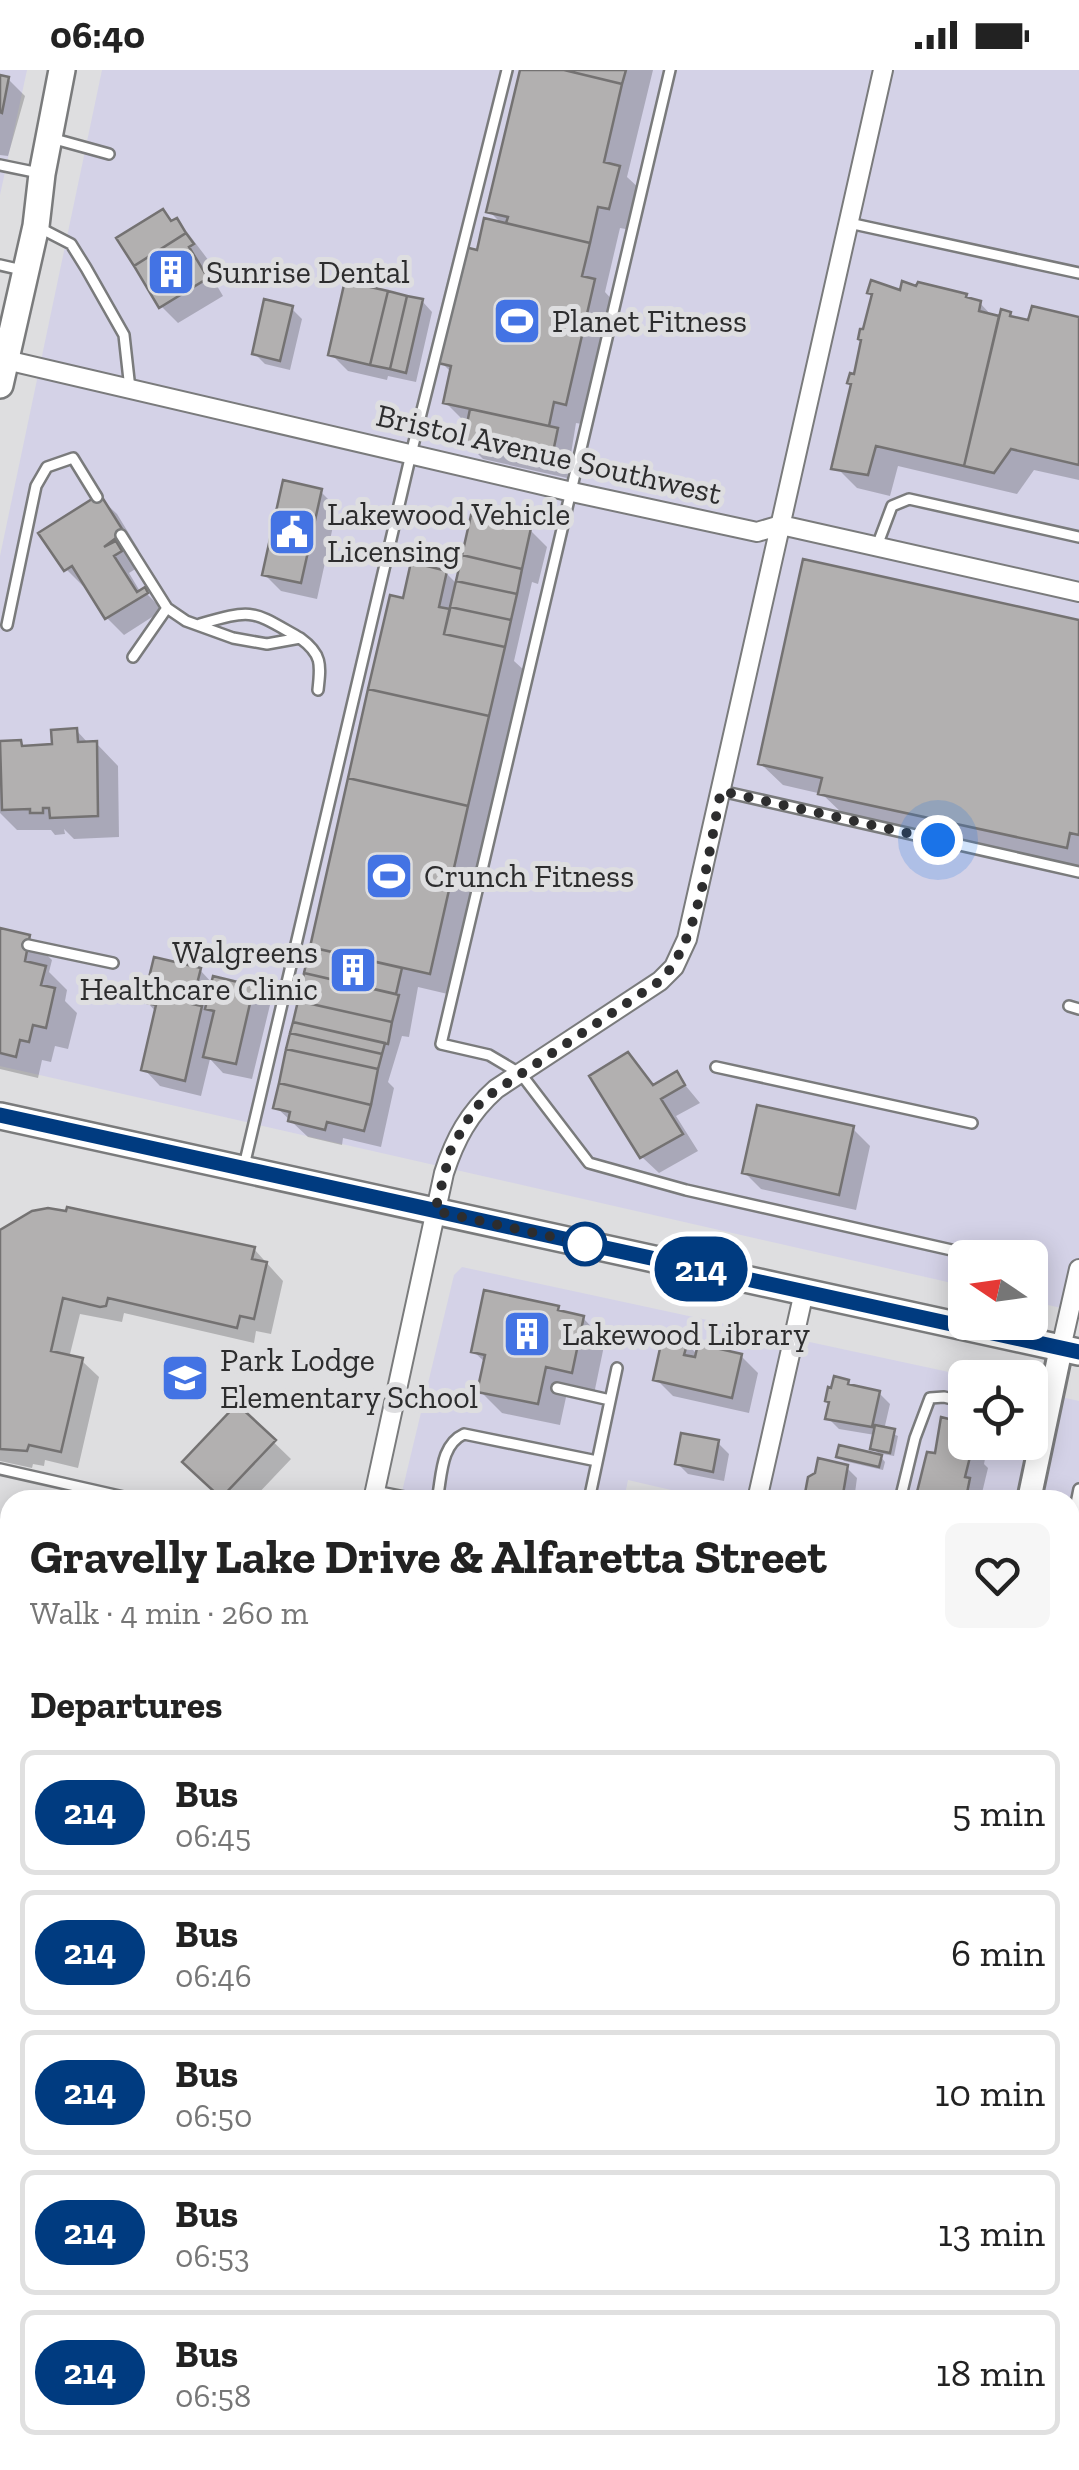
<!DOCTYPE html>
<html lang="en">
<head>
<meta charset="utf-8">
<style>
	:root { --surface:#fff; --page:#f6f6f6; --text:#222; --muted:#767676; --line:#e0e0e0 }
	body { margin:0; font-family:"Zilla Slab",serif; background:var(--page); color:var(--text); height:100vh; display:flex; flex-direction:column; font-size:38px; white-space:nowrap }
	* { box-sizing:border-box; margin:0 }
	p { font-size:32px; color:var(--muted) }
	.icon { flex:none; width:55px; height:55px; fill:none; stroke:currentColor; stroke-width:2; stroke-linecap:round; stroke-linejoin:round }
	.map { position:relative; flex:1; overflow:hidden }
	.sheet { position:absolute; left:0px; top:1420px; width:1080px; height:980px; display:flex; flex-direction:column; background:var(--surface); border-radius:30px 30px 0 0; box-shadow:0 5px 25px #0003 }
	.sheet>* { flex:none }
	.badge { padding:0 20px; border-radius:32px; font-size:35px; line-height:65px }
	.needle { width:65px; rotate:283deg }
	.buttons { position:absolute; left:948px; top:1170px; display:grid; gap:20px }
	.buttons a { display:grid; place-items:center; width:100px; height:100px; border-radius:15px; background:var(--surface); box-shadow:0 5px 25px #0003; font-size:50px }
	.you { position:absolute; width:50px; height:50px; margin:-25px; border:8px solid #fff; border-radius:50%; background:#1a73e8; box-shadow:0 0 0 15px #1a73e833 }
	.map>.badge { position:absolute; translate:-50% -50%; box-shadow:0 0 0 5px #fff }
	h2 { padding:0 30px; font-size:38px; line-height:90px }
	.round { display:grid; place-items:center; flex:none; width:105px; height:105px; border-radius:15px; background:var(--page) }
	.overview { display:flex; align-items:center; justify-content:space-between; height:170px; padding:0 30px }
	h1 { font-size:48px; font-weight:700; line-height:75px }
	ul { padding:0; list-style:none }
	li { display:flex; align-items:center; gap:30px; height:125px; margin:0 20px 15px; padding:0 10px; border:5px solid var(--line); border-radius:15px }
	li div { flex:1 }
	li b { display:block; font-size:38px }
	li em { font-style:normal }
	li .badge { min-width:110px; font-weight:700; text-align:center }
	.status { display:flex; justify-content:space-between; align-items:center; height:70px; padding:0 50px; background:var(--surface); direction:ltr }
	.status svg { height:28px; fill:currentColor }
	.map>svg:first-child { display:block }
	.commercial { fill:#d4d2e7 }
	.shadow { fill:#0003 }
	.building { fill:#b2b0b0; stroke:#747272; stroke-width:2.5 }
	.lines { fill:none; stroke-linecap:round; stroke-linejoin:round }
	.service-casing { stroke:#7a7b7c; stroke-width:14 }
	.minor-casing { stroke:#7a7b7c; stroke-width:22 }
	.tertiary-casing { stroke:#7a7b7c; stroke-width:28 }
	.secondary-casing { stroke:#7a7b7c; stroke-width:30 }
	.service { stroke:#fff; stroke-width:9 }
	.minor { stroke:#fff; stroke-width:18 }
	.tertiary { stroke:#fff; stroke-width:22 }
	.secondary { stroke:#fff; stroke-width:25 }
	.line-casing { stroke:#fff; stroke-width:22 }
	.line { stroke:#003b80; stroke-width:15 }
	.walk { stroke:#2d2d2e; stroke-width:10; stroke-dasharray:0 18 }
	.stop-dot { fill:#fff; stroke:#003b80; stroke-width:5 }
	.labels { text-anchor:middle; stroke-width:10; stroke-linejoin:round; paint-order:stroke }
	.poi-label { font-size:32px; fill:#2d2d2e; stroke:#dedee0; text-anchor:start }
	.street-label { font-size:32px; fill:#2d2d2e; stroke:#dedee0 }
</style>
</head>
<body>
<div class="status"><b>06:40</b><svg viewBox="0 0 49 12"><path d="M0 12V9h3v3zM5 12V6h3v6zM10 12V3h3v9zM15 12V0h3v12zM26 1h20v11H26zM47 4h2v5h-2z"/></svg></div>
<div class="map">
<svg width="1079" height="2400" viewBox="0 0 1079 2400">
	<rect width="100%" height="100%" fill="#dedee0"/>
	<!-- commercial -->
	<path class="commercial" d="M 0,0 L 27,0 L 0,125 Z
		M 102,0 L 1079,0 L 1079,1242 L 1030,1231 L 1030,1188 L 965,1188 L 965,1216 L 0,996 L 0,486 Z
		M 462,1197 L 972,1307 L 965,1308 L 965,1372 L 1030,1372 L 1030,1320 L 1079,1331 L 1079,1480 L 1070,1478 L 1070,1430 L 714,1430 L 628,1410 L 624,1430 L 400,1430 L 454,1205 Z"/>
	<!-- shadow -->
	<path class="shadow" d="M 522,0 L 653,0 L 627,107 L 641,120 L 631,160 L 620,158 L 605,222 L 616,234 L 588,355 L 576,353 L 567,408 L 483,389 L 466,372 L 468,355 L 445,332 L 452,303 L 441,292 L 479,183 L 503,155 L 489,141 Z
		M 0,8 L 8,9 L 25,26 L 8,86 L 0,85 Z
		M 163,142 L 187,162 L 203,183 L 209,191 L 204,194 L 223,226 L 178,253 L 161,236 Z
		M 366,213 L 374,220 L 422,231 L 432,242 L 416,312 L 388,306 L 387,310 L 348,301 L 331,284 Z
		M 870,222 L 965,226 L 980,233 L 993,247 L 1001,249 L 1010,244 L 1015,250 L 1030,253 L 1079,249 L 1079,410 L 1034,400 L 1017,424 L 898,396 L 890,426 L 857,418 L 835,396 L 874,226 Z
		M 291,238 L 302,249 L 290,300 L 265,294 L 254,283 Z
		M 320,421 L 337,438 L 317,529 L 281,521 L 264,504 Z
		M 100,428 L 117,444 L 139,480 L 129,486 L 137,498 L 129,503 L 141,523 L 144,521 L 163,540 L 124,565 L 107,548 L 86,514 L 83,516 L 66,499 Z
		M 530,460 L 547,477 L 538,514 L 532,512 L 514,591 L 526,602 L 452,925 L 418,917 L 409,967 L 402,966 L 388,1012 L 394,1018 L 381,1077 L 343,1068 L 342,1075 L 308,1067 L 276,1037 L 392,528 L 405,531 L 446,503 L 458,515 Z
		M 1079,553 L 1079,797 L 844,745 L 822,724 L 783,715 L 760,693 Z
		M 77,661 L 89,674 L 96,673 L 118,696 L 119,767 L 74,769 L 64,759 L 65,764 L 55,765 L 51,760 L 17,760 L 0,743 L 0,674 L 20,673 L 25,678 L 55,676 Z
		M 0,861 L 29,868 L 52,890 L 49,902 L 67,920 L 65,931 L 77,943 L 68,979 L 55,976 L 51,992 L 42,990 L 38,1008 L 0,999 Z
		M 200,900 L 213,914 L 253,918 L 270,935 L 252,1009 L 223,1003 L 210,989 L 201,1026 L 160,1016 L 144,999 L 157,943 L 146,931 Z
		M 628,985 L 655,1017 L 676,1004 L 700,1033 L 676,1046 L 698,1081 L 659,1103 L 642,1087 Z
		M 853,1059 L 870,1076 L 856,1140 L 761,1119 L 744,1102 Z
		M 123,1149 L 254,1179 L 283,1211 L 271,1264 L 256,1261 L 254,1273 L 124,1243 L 122,1252 L 80,1244 L 69,1288 L 82,1291 L 99,1307 L 78,1398 L 45,1390 L 44,1396 L 33,1394 L 32,1398 L 0,1391 L 0,1164 L 122,1152 Z
		M 557,1238 L 564,1244 L 583,1248 L 605,1271 L 594,1324 L 568,1318 L 560,1355 L 502,1343 L 480,1321 L 486,1293 L 474,1282 Z
		M 686,1273 L 698,1285 L 741,1286 L 758,1303 L 749,1343 L 673,1326 L 656,1309 Z
		M 848,1312 L 854,1318 L 879,1323 L 890,1334 L 884,1360 L 898,1366 L 894,1386 L 878,1383 L 873,1378 L 875,1365 L 839,1359 L 828,1348 L 831,1334 Z
		M 237,1337 L 291,1389 L 252,1430 L 226,1430 L 186,1392 Z
		M 965,1356 L 965,1372 L 988,1374 L 984,1394 L 988,1398 L 982,1423 L 985,1430 L 918,1430 L 937,1386 Z
		M 718,1373 L 729,1384 L 724,1411 L 688,1404 L 677,1393 Z
		M 839,1386 L 881,1387 L 885,1392 L 883,1400 L 844,1391 Z
		M 846,1397 L 857,1408 L 854,1430 L 815,1430 L 807,1423 Z
		M 1070,1636 L 1079,1638 L 1079,1722 L 1070,1713 Z
		M 0,1797 L 10,1800 L 10,1861 L 0,1857 Z
		M 0,2168 L 10,2174 L 10,2227 L 0,2219 Z
		M 0,2356 L 6,2362 L 3,2380 L 9,2387 L 6,2400 L 0,2400 Z
		M 58,2390 L 92,2390 L 90,2400 L 68,2400 Z
		M 308,2390 L 331,2390 L 330,2400 L 308,2400 Z
		M 558,2390 L 600,2390 L 598,2400 L 556,2400 Z
		M 983,2390 L 1016,2390 L 1014,2400 L 992,2400 Z"/>
	<!-- building -->
	<path class="building" d="M 520,0 L 564,0 L 622,14 L 604,92 L 620,96 L 609,139 L 598,137 L 590,173 L 506,153 L 508,147 L 486,142 Z
		M 564,0 L 626,0 L 622,14 Z
		M 0,5 L 9,7 L 2,43 L 0,42 Z
		M 163,139 L 171,151 L 177,148 L 186,163 L 134,196 L 116,168 Z
		M 484,148 L 590,173 L 582,206 L 595,209 L 566,335 L 554,332 L 549,356 L 443,333 L 451,296 L 438,293 L 465,177 L 477,180 Z
		M 186,163 L 194,174 L 189,177 L 208,208 L 159,238 L 134,196 Z
		M 346,206 L 367,210 L 366,216 L 388,221 L 370,295 L 328,285 Z
		M 871,210 L 900,220 L 902,211 L 916,216 L 918,212 L 967,224 L 966,227 L 981,231 L 979,241 L 999,246 L 964,396 L 876,376 L 868,405 L 831,399 L 851,314 L 847,313 L 850,303 L 854,304 L 861,270 L 858,269 L 860,259 L 863,259 L 872,224 L 867,223 Z
		M 388,221 L 407,226 L 390,299 L 370,295 Z
		M 407,226 L 423,229 L 406,303 L 390,299 Z
		M 264,229 L 293,236 L 280,291 L 252,284 Z
		M 1032,236 L 1079,247 L 1079,395 L 1011,379 L 994,403 L 964,396 L 1001,239 L 1011,242 L 1010,246 L 1028,250 Z
		M 470,339 L 558,358 L 551,392 L 463,373 Z
		M 283,410 L 322,419 L 301,513 L 262,505 Z
		M 100,424 L 124,462 L 104,477 L 116,471 L 122,481 L 114,486 L 137,522 L 145,517 L 148,523 L 105,549 L 72,496 L 64,501 L 38,463 Z
		M 471,445 L 531,458 L 522,499 L 462,485 Z
		M 462,485 L 522,499 L 517,524 L 456,511 Z
		M 803,489 L 1079,550 L 1079,765 L 1070,763 L 1067,778 L 818,724 L 822,708 L 758,694 Z
		M 411,492 L 447,501 L 439,537 L 450,539 L 444,564 L 505,577 L 489,646 L 368,619 L 390,525 L 403,528 Z
		M 456,511 L 517,524 L 511,550 L 450,537 Z
		M 450,537 L 511,550 L 505,577 L 444,564 Z
		M 368,619 L 489,646 L 468,736 L 348,708 Z
		M 77,658 L 78,672 L 97,671 L 98,746 L 50,748 L 49,738 L 43,738 L 43,743 L 30,743 L 30,739 L 2,740 L 0,671 L 21,670 L 22,676 L 52,674 L 51,660 Z
		M 348,708 L 468,736 L 430,904 L 310,877 Z
		M 0,858 L 30,865 L 25,891 L 46,896 L 41,915 L 55,918 L 46,958 L 33,955 L 29,972 L 20,970 L 16,987 L 0,983 Z
		M 310,877 L 402,898 L 396,924 L 304,903 Z
		M 154,887 L 201,898 L 192,934 L 202,936 L 185,1011 L 141,1000 L 156,935 L 143,932 Z
		M 304,903 L 399,925 L 392,952 L 298,931 Z
		M 213,906 L 254,916 L 236,994 L 203,987 L 214,941 L 205,939 Z
		M 298,931 L 392,952 L 388,974 L 293,952 Z
		M 293,952 L 385,973 L 382,984 L 290,963 Z
		M 290,963 L 382,984 L 378,999 L 286,979 Z
		M 286,979 L 378,999 L 371,1035 L 279,1013 Z
		M 628,982 L 653,1015 L 677,1001 L 685,1015 L 661,1029 L 683,1064 L 640,1088 L 589,1006 Z
		M 279,1013 L 371,1035 L 364,1061 L 327,1052 L 325,1060 L 288,1051 L 290,1042 L 273,1038 Z
		M 757,1035 L 854,1056 L 839,1125 L 742,1103 Z
		M 67,1137 L 255,1177 L 252,1189 L 267,1192 L 254,1249 L 240,1246 L 237,1258 L 108,1228 L 106,1236 L 100,1237 L 63,1228 L 51,1281 L 83,1288 L 61,1382 L 29,1375 L 27,1381 L 0,1379 L 0,1160 L 32,1141 L 48,1138 L 66,1141 Z
		M 484,1220 L 559,1236 L 558,1240 L 584,1246 L 572,1303 L 546,1297 L 538,1334 L 477,1322 L 485,1285 L 471,1282 Z
		M 663,1265 L 688,1271 L 684,1285 L 695,1287 L 698,1274 L 742,1284 L 732,1328 L 653,1310 Z
		M 834,1306 L 849,1310 L 848,1314 L 880,1321 L 872,1357 L 825,1349 L 829,1332 L 825,1331 L 828,1317 L 831,1318 Z
		M 237,1334 L 276,1370 L 221,1428 L 182,1392 Z
		M 941,1347 L 965,1353 L 965,1372 L 972,1379 L 965,1407 L 970,1408 L 967,1423 L 962,1422 L 960,1430 L 915,1430 L 927,1382 L 935,1383 Z
		M 875,1355 L 895,1359 L 890,1383 L 870,1379 Z
		M 681,1363 L 719,1370 L 713,1402 L 675,1394 Z
		M 839,1375 L 882,1385 L 879,1397 L 836,1387 Z
		M 818,1388 L 848,1395 L 842,1430 L 805,1423 L 808,1407 L 815,1403 Z
		M 1070,1633 L 1079,1635 L 1070,1677 Z
		M 1079,1666 L 1079,1717 L 1070,1714 L 1070,1699 Z
		M 1077,1793 L 1079,1793 L 1079,1825 L 1071,1823 Z
		M 0,1795 L 10,1797 L 8,1853 L 0,1852 Z
		M 1070,1943 L 1079,1945 L 1079,2001 L 1070,1999 Z
		M 1070,2165 L 1079,2167 L 1079,2237 L 1070,2235 Z
		M 0,2166 L 7,2167 L 2,2186 L 10,2187 L 10,2215 L 0,2213 Z
		M 1070,2357 L 1079,2359 L 1079,2400 L 1056,2400 L 1059,2390 L 1070,2390 Z
		M 306,2390 L 327,2390 L 325,2400 L 304,2399 Z
		M 556,2390 L 587,2390 L 585,2400 L 554,2400 Z
		M 688,2390 L 743,2390 L 765,2396 L 764,2400 L 686,2400 Z"/>
	<g class="lines">
		<!-- service casing -->
		<g class="service-casing">
			<path id="service" d="M 670,0 L 441,974 L 489,985 L 521,1004 L 589,1093 L 686,1120 L 987,1188
				M 51,68 L 109,84
				M 0,95 L 39,103
				M 849,153 L 1079,203
				M 38,157 L 71,174 L 86,198 L 124,265 L 130,319
				M 0,195 L 22,200
				M 121,465 L 167,538 L 186,551 L 233,568 L 267,574 L 300,568 C 322,584 321,594 318,620
				M 877,476 L 892,436 L 909,429 L 1079,467
				M 200,554 C 255,538 252,541 300,568
				M 7,555 L 36,416 L 47,397 L 73,388 L 97,427
				M 133,587 L 167,538
				M 721,721 L 1079,802
				M 28,875 L 113,893
				M 1069,936 L 1079,939
				M 716,997 L 972,1053
				M 244,1096 L 411,384 L 507,0
				M 557,1318 L 610,1330
				M 0,1399 L 137,1430
				M 375,1421 L 420,1430
				M 437,1430 C 442,1407 440,1375 464,1364 L 597,1391
				M 589,1430 L 617,1298
				M 900,1430 L 915,1368 L 930,1328 L 944,1327 L 965,1332
				M 1070,1463 L 1079,1419
				M 1070,1474 L 1079,1476
				M 1070,1523 L 1079,1525
				M 1070,1605 L 1079,1605
				M 1070,1768 L 1079,1770
				M 1070,2003 L 1079,2005"/>
		</g>
		<!-- minor casing -->
		<g class="minor-casing">
			<path id="minor" d="M 6,290 L 572,422 L 757,462 L 781,455 L 1079,522
				M 1061,1278 L 1079,1199
				M 373,1430 L 444,1103 C 455,1069 469,1043 496,1019 L 660,911 L 674,897 L 687,869 L 883,0
				M 757,1430 L 804,1222
				M 0,1721 L 10,1723
				M 1070,1737 L 1079,1739
				M 0,2111 L 10,2114
				M 1070,2120 L 1079,2122
				M 161,2400 L 163,2390"/>
		</g>
		<!-- tertiary casing -->
		<g class="tertiary-casing">
			<path id="tertiary" d="M 1029,1430 L 1061,1278
				M 819,2400 L 822,2390"/>
		</g>
		<!-- secondary casing -->
		<g class="secondary-casing">
			<path id="secondary" d="M 0,315 L 36,156 L 42,104 L 62,0
				M 0,1046 L 1079,1282"/>
		</g>
		<!-- service -->
		<use href="#service" class="service"/>
		<!-- minor -->
		<use href="#minor" class="minor"/>
		<!-- tertiary -->
		<use href="#tertiary" class="tertiary"/>
		<!-- secondary -->
		<use href="#secondary" class="secondary"/>
	</g>
	<g class="lines">
		<!-- line casing -->
		<g class="line-casing">
			<path id="line" d="M 0,1045 L 1079,1282"/>
		</g>
		<!-- line -->
		<use href="#line" class="line"/>
		<!-- walk -->
		<path class="walk" d="M 585,1174 L 435,1141 L 451,1079 L 473,1041 L 485,1028 L 660,911 C 700,871 709,777 721,721 L 938,770"/>
	</g>
	<!-- icons -->
	<defs>
		<g id="building-square" transform="scale(2.5)"><rect x="-9" y="-9" width="18" height="18" rx="4" fill="#4373e4" stroke="#dedee0"/><path d="M-4-6H4V6H1V3H-1V6H-4ZM-2.5-4.3h1.7v1.8h-1.7ZM.8-4.3h1.7v1.8H.8ZM-2.5-1h1.7V.8h-1.7ZM.8-1h1.7V.8H.8Z" fill="#fff"/></g>
		<g id="stadium-square" transform="scale(2.5)"><rect x="-9" y="-9" width="18" height="18" rx="4" fill="#4373e4" stroke="#dedee0"/><path d="M0-5a6.5 5 0 1 0 0 10a6.5 5 0 1 0 0-10ZM-3.5-1.8h7v3.6h-7Z" fill="#fff"/></g>
		<g id="civic-square" transform="scale(2.5)"><rect x="-9" y="-9" width="18" height="18" rx="4" fill="#4373e4" stroke="#dedee0"/><path d="M-.6-6.5H3V-4.5H.6V-3L4-1V1h2V6H-6V1h2V-1L-.6-3ZM-1.2 2.5V6h2.4V2.5Z" fill="#fff"/></g>
		<g id="school-square" transform="scale(2.5)"><rect x="-9" y="-9" width="18" height="18" rx="4" fill="#4373e4" stroke="#dedee0"/><path d="M0-5L7-2L0 1L-7-2ZM-4 1L0 2.5L4 1V4Q0 6-4 4Z" fill="#fff"/></g>
	</defs>
	<g fill-rule="evenodd">
		<use href="#building-square" x="171" y="202"/>
		<use href="#stadium-square" x="517" y="251"/>
		<use href="#civic-square" x="292" y="462"/>
		<use href="#stadium-square" x="389" y="806"/>
		<use href="#building-square" x="353" y="900"/>
		<use href="#building-square" x="527" y="1264"/>
		<use href="#school-square" x="185" y="1308"/>
	</g>
	<!-- markers -->
	<circle class="stop-dot" cx="585" cy="1174" r="20"/>
	<g class="labels">
		<!-- poi labels -->
		<g class="poi-label">
			<text x="206" y="213">Sunrise Dental</text>
			<text x="552" y="262">Planet Fitness</text>
			<text x="327" y="455">Lakewood Vehicle<tspan x="327" dy="37">Licensing</tspan></text>
			<text x="424" y="817">Crunch Fitness</text>
			<text x="318" y="893" text-anchor="end">Walgreens<tspan x="318" dy="37">Healthcare Clinic</tspan></text>
			<text x="562" y="1275">Lakewood Library</text>
			<text x="220" y="1301">Park Lodge<tspan x="220" dy="37">Elementary School</tspan></text>
		</g>
		<!-- street labels -->
		<g class="street-label">
			<text transform="translate(549 384) rotate(13)" y="11">Bristol Avenue Southwest</text>
		</g>
	</g>
</svg>
<div class="buttons">
<a><svg class="needle" viewBox="-14 -14 28 28"><path d="M0-13l5 13h-10z" fill="#e53935"/><path d="M0 13l5-13h-10z" fill="#767676"/></svg></a>
<a><svg class="icon" aria-label="locate" viewBox="0 0 24 24"><circle cx="12" cy="12" r="6"/><path d="M12 2v4M12 18v4M2 12h4M18 12h4"/></svg></a>
</div>
<div class="you" style="left:938px;top:770px"></div>
<b class="badge" style="left:701px;top:1199px;background:#003b80;color:#fff">214</b>
<section class="sheet">
<div class="overview"><div><h1>Gravelly Lake Drive &amp; Alfaretta Street</h1><p>Walk · 4 min · 260 m</p></div><a class="round"><svg class="icon" aria-label="heart" viewBox="0 0 24 24"><path d="M12 20l-8-8c-3-5 5-10 8-4 3-6 11-1 8 4z"/></svg></a></div>
<h2>Departures</h2>
<ul>
<li><span class="badge" style="background:#003b80;color:#fff">214</span><div><b>Bus</b><p>06:45</p></div><em>5 min</em></li>
<li><span class="badge" style="background:#003b80;color:#fff">214</span><div><b>Bus</b><p>06:46</p></div><em>6 min</em></li>
<li><span class="badge" style="background:#003b80;color:#fff">214</span><div><b>Bus</b><p>06:50</p></div><em>10 min</em></li>
<li><span class="badge" style="background:#003b80;color:#fff">214</span><div><b>Bus</b><p>06:53</p></div><em>13 min</em></li>
<li><span class="badge" style="background:#003b80;color:#fff">214</span><div><b>Bus</b><p>06:58</p></div><em>18 min</em></li>
</ul>
</section>
</div>
</body>
</html>
